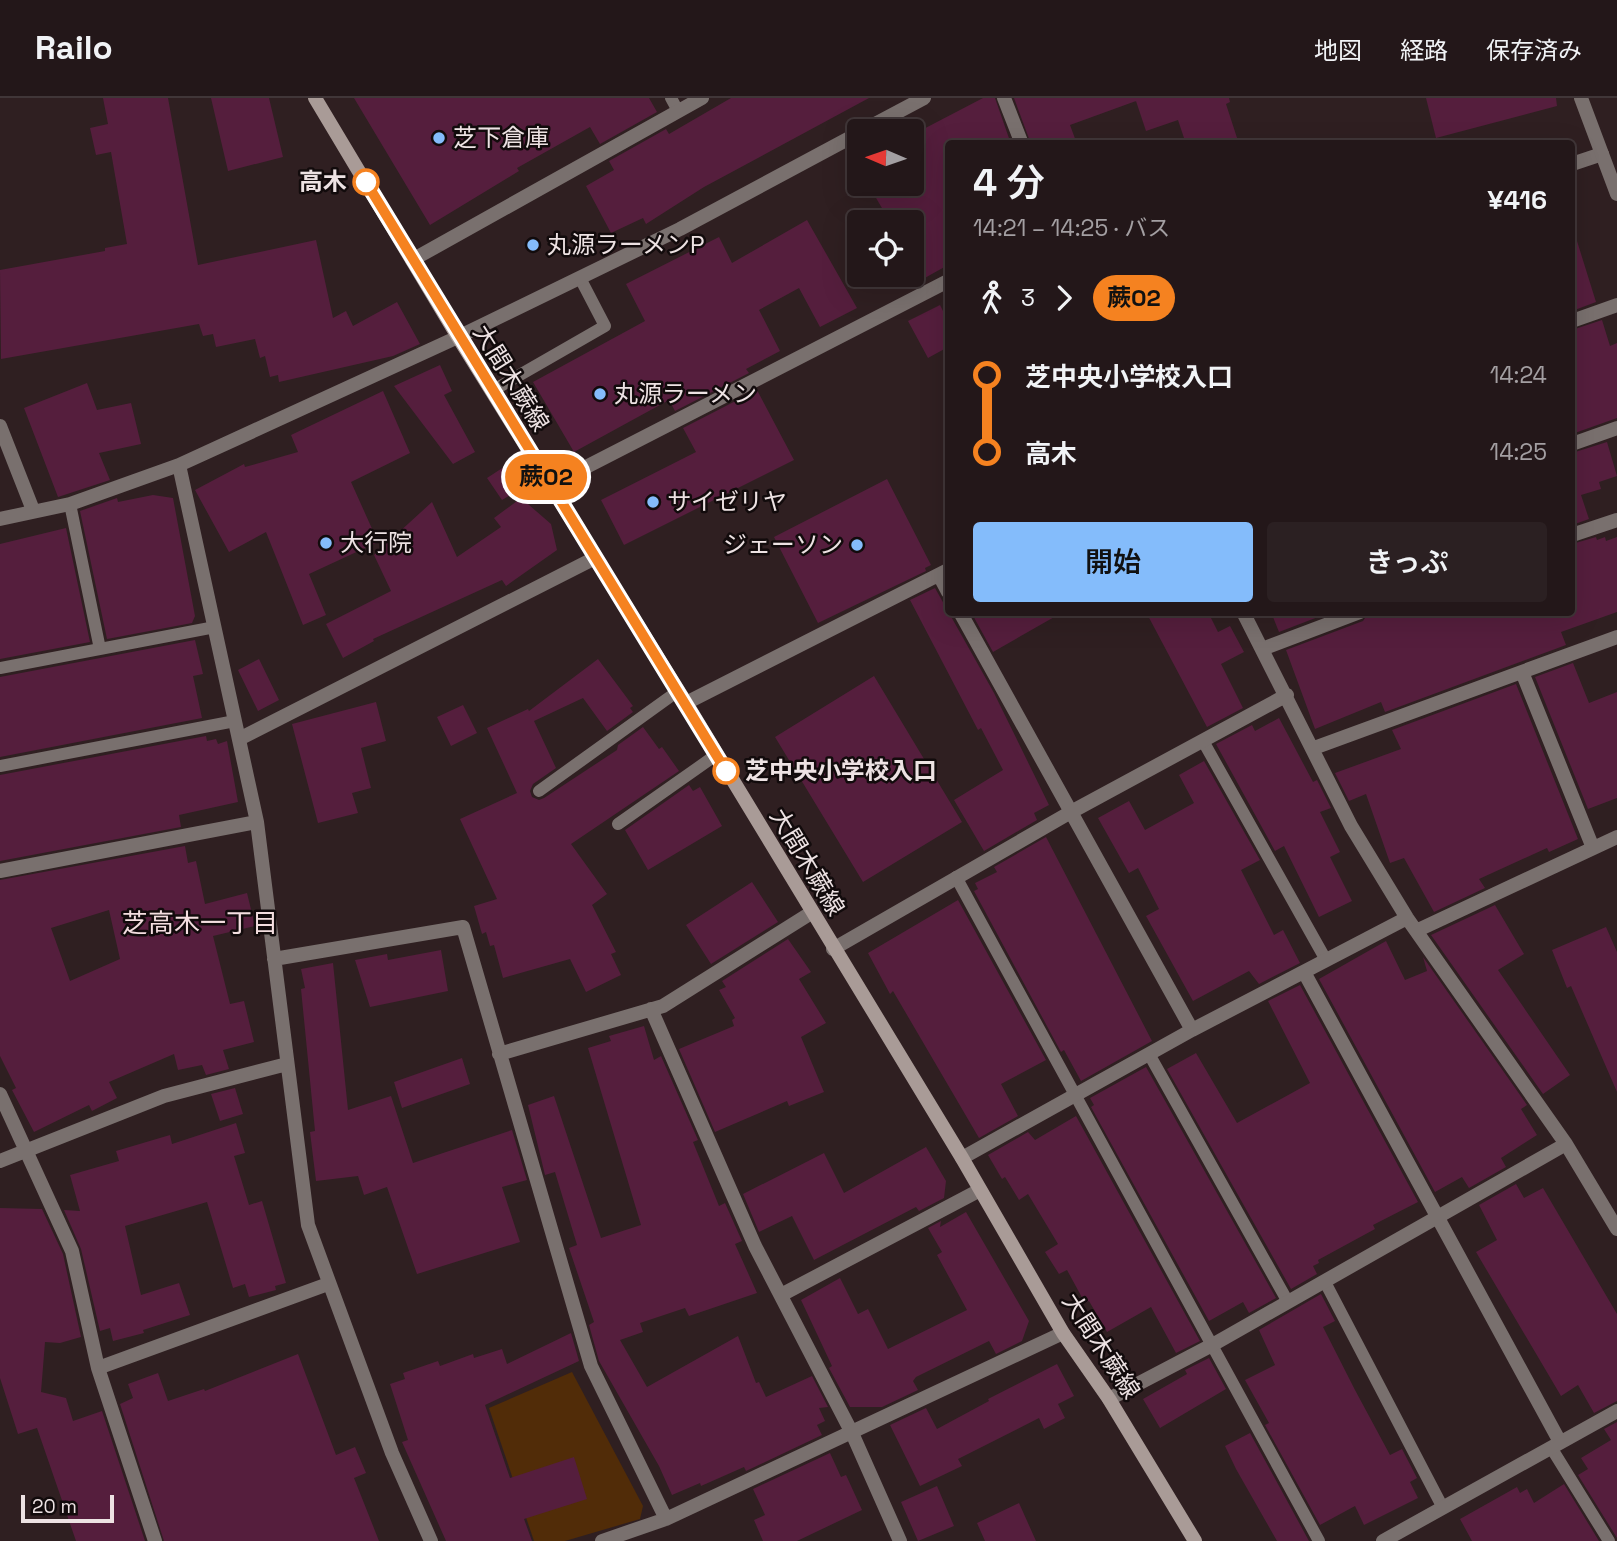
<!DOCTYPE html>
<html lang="ja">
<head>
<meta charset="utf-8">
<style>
	:root { --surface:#231719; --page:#2b2022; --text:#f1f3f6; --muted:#a39fa2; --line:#403638; --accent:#84bcfb }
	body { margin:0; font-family:"Space Grotesk","Noto Sans JP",sans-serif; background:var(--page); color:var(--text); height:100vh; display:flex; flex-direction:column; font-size:26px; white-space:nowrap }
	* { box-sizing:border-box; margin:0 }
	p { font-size:23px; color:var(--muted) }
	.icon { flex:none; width:38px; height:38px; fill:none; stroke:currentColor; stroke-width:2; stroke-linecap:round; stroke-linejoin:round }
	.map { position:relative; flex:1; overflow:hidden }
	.panel { position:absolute; left:945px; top:42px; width:630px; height:476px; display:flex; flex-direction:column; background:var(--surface); border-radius:7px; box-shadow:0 7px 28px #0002,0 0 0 2px var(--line) }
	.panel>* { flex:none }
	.badge { padding:0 14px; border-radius:23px; font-size:24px; line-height:46px }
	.needle { width:46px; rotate:272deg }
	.fabs { position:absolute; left:847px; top:21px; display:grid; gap:14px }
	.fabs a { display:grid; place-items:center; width:77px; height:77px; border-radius:7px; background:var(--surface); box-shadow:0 7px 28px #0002,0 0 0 2px var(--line); font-size:35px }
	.scale { position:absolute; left:21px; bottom:18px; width:93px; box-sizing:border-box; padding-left:7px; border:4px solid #ede2e3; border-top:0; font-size:19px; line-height:24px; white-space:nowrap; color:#ede2e3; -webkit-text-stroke:5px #120b0c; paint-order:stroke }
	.map>.badge { position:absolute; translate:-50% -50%; box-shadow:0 0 0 4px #fff }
	.legs { display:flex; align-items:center; gap:10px; height:77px; padding:0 28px; font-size:23px }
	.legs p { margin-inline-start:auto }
	.headline { display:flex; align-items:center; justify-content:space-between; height:119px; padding:0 28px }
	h1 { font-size:38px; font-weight:600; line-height:52px }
	.primary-button { display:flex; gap:14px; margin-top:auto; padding:14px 28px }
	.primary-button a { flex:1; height:80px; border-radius:7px; background:var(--accent); color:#111; font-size:28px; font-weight:600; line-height:80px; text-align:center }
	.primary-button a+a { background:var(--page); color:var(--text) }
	ul { padding:0 28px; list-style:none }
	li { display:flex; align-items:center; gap:24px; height:77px; font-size:26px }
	li i { display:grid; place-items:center; width:10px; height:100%; margin:0 9px; background:currentColor }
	li i::after { content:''; width:18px; height:18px; margin:-9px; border:5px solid; border-radius:50%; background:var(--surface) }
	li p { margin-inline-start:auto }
	li:first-child i { background:linear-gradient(#0000 50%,currentColor 0) }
	li:last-child i { background:linear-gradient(currentColor 50%,#0000 0) }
	header { display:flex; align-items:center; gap:42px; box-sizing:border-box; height:98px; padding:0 35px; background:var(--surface); border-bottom:2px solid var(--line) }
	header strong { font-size:33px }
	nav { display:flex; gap:38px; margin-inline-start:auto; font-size:24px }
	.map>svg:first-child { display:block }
	.green { fill:#512c08 }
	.building { fill:#551e3d; fill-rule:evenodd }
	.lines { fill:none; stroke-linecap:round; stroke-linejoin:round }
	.service { stroke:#79706e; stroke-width:12 }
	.minor { stroke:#79706e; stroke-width:14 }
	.tertiary { stroke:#79706e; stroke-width:14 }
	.secondary { stroke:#a99b97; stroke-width:14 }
	.line-1-casing { stroke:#fff; stroke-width:16 }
	.line-1 { stroke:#f58220; stroke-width:10 }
	.poi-dot { fill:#84bcfb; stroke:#120b0c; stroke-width:2.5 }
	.stop-1-dot { fill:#fff; stroke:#f58220; stroke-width:3.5 }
	.labels { text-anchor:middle; stroke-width:5; stroke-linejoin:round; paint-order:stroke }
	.poi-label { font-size:24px; fill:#ede2e3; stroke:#120b0c; text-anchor:start }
	.stop-label { font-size:24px; font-weight:bold; fill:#ede2e3; stroke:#120b0c; text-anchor:end }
	.street-label { font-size:24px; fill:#ede2e3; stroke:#120b0c }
	.neighbourhood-label { font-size:26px; fill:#f4dee0; stroke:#120b0c }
</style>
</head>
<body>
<header>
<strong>Railo</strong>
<nav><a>地図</a><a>経路</a><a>保存済み</a></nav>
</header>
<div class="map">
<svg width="1617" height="1443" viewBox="0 0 1617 1443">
	<rect width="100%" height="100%" fill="#2f1f21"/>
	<!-- green -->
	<path class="green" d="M 572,1274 L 643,1408 L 640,1421 L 565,1443 L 534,1443 L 489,1310 Z"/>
	<!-- building -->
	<path class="building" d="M 103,0 L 168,0 L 198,167 L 316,142 L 333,220 L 346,213 L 353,228 L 397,204 L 420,246 L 393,258 L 279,284 L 278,277 L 270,279 L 265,258 L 260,260 L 255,241 L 216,249 L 213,236 L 203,238 L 199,226 L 1,261 L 0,172 L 105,153 L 105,150 L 127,146 L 111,54 L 96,57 L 90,30 L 108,26 Z
		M 211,0 L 269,0 L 283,59 L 228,73 Z
		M 354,0 L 649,0 L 657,14 L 600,46 L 590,29 L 517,70 L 519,73 L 430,127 Z
		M 731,0 L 869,0 L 704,89 L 646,126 L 643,120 L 611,135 L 586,88 L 614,72 L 609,63 L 666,31 L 669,36 Z
		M 983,0 L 995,0 L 1011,46 L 948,46 L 948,167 L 923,181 L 912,163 L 912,124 L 890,124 L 868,86 L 912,86 L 912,37 Z
		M 1014,0 L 1135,0 L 1136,3 L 1070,27 L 1077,46 L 1031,46 Z
		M 1135,0 L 1229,0 L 1230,4 L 1226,6 L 1239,46 L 1186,46 L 1178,22 L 1146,33 Z
		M 1426,0 L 1556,0 L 1557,8 L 1436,40 Z
		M 807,122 L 857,210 L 820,229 L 799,190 L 759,212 L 780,253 L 746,271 L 749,275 L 675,313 L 669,302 L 574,354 L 533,284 L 645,223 L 626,186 L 719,139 L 732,165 Z
		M 1577,143 L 1596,204 L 1572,213 L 1572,144 Z
		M 940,207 L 948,223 L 948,249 L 928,260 L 908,223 Z
		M 1602,222 L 1610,248 L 1617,245 L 1617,320 L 1572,336 L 1572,232 Z
		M 440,267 L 452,293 L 444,297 L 475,354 L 453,366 L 394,288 Z
		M 87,285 L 97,312 L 131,305 L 141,346 L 99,355 L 110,382 L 58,399 L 24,310 Z
		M 757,292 L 794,362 L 624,447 L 601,402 L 696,354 L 683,330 Z
		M 383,293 L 410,355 L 351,384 L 378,444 L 309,476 L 326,517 L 303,527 L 266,434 L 229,454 L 195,392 L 244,366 L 245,369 L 298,354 L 291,337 Z
		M 1607,344 L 1617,378 L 1599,384 L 1601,391 L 1581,397 L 1589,421 L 1572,427 L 1572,355 Z
		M 510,365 L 525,388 L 502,402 L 487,380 Z
		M 887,381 L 931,467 L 925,470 L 926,473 L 818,525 L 774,439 Z
		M 153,397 L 173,400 L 195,518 L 192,525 L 107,541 L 80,413 L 117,400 L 118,404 Z
		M 521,400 L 551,426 L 557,452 L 506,488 L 502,482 L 373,541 L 374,543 L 343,560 L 326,526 L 391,493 L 374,457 L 432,404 L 457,459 L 501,429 L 494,420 Z
		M 66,430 L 90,544 L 0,561 L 0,446 Z
		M 1596,439 L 1597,442 L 1605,439 L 1606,443 L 1617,439 L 1617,514 L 1561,534 L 1566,547 L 1385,614 L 1381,604 L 1315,631 L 1286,552 L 1363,523 L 1369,514 L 1572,514 L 1572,446 Z
		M 935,490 L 994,595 L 1049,707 L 1034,715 L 1037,722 L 984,753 L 954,702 L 1003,672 L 981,630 L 978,632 L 910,502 Z
		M 971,514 L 1063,514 L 993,554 Z
		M 1146,514 L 1208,514 L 1218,534 L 1230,528 L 1244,554 L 1221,566 L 1243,610 L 1207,629 Z
		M 1271,514 L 1331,514 L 1279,534 Z
		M 195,542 L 203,576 L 193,578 L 202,620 L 0,659 L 0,579 Z
		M 259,561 L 279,602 L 258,613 L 238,572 Z
		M 598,561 L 633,608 L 630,610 L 633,614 L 607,633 L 583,600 L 534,623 L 556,670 L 533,686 L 530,693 L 532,699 L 539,702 L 544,700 L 617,652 L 618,647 L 643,629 L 659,651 L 662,649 L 679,673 L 571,746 L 607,796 L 592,807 L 616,854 L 611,856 L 621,877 L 586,894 L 570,861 L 503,880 L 494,847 L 490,848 L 486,834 L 482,836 L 474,808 L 497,801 L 460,721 L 517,695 L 487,630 L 528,611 L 529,613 Z
		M 1573,565 L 1589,605 L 1617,594 L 1617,700 L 1588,711 L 1535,579 Z
		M 874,578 L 962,724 L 863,784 L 775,639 Z
		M 1516,586 L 1578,741 L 1549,754 L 1547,750 L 1479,781 L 1485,790 L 1434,814 L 1404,760 L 1390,765 L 1366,696 L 1349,703 L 1335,675 L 1401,651 L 1392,632 Z
		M 376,604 L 386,643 L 361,650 L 371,690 L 352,695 L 358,715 L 318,725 L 292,626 Z
		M 463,607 L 477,635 L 451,648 L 437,619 Z
		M 1279,620 L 1313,684 L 1317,682 L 1331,710 L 1320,714 L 1340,754 L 1330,759 L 1352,803 L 1319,819 L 1284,748 L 1275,753 L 1216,646 L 1252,627 L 1255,633 Z
		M 206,638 L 207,643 L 216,641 L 218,646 L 227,643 L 238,704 L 179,717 L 181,729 L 0,763 L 0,677 Z
		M 1204,663 L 1260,762 L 1241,772 L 1274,837 L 1283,832 L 1300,865 L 1259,886 L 1249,873 L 1193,903 L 1146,818 L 1159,811 L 1138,770 L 1129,775 L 1098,720 L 1129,703 L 1145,732 L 1194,705 L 1179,677 Z
		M 689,687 L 693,693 L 700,689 L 722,728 L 648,772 L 625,732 Z
		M 1046,739 L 1152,943 L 1081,983 L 1064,952 L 1061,954 L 974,793 L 978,791 L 975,785 L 997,774 L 994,769 Z
		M 185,748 L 188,765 L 196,763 L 205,806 L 247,795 L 255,828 L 213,838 L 230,906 L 244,903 L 254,944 L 223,952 L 229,971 L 206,977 L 202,967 L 178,972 L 174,956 L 109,984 L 117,1000 L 92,1013 L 89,1007 L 34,1034 L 12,992 L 16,990 L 0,958 L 0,782 ZM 109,812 L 120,861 L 70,883 L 51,830 Z
		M 752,784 L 778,824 L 711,866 L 686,827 Z
		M 958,802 L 1046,962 L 1001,986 L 1018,1018 L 979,1040 L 893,893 L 890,896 L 868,855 Z
		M 1495,807 L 1524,856 L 1498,872 L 1570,977 L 1543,996 L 1431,837 Z
		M 1606,829 L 1617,854 L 1617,994 L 1571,888 L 1567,890 L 1552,852 Z
		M 788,841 L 811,874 L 799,881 L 826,925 L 801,939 L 824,994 L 789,1008 L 787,1003 L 715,1034 L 679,951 L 734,928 L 732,922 L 735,920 L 719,892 L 726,889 L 722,883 Z
		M 1386,843 L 1405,882 L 1427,873 L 1423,859 L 1527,1007 L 1521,1011 L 1537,1037 L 1501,1060 L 1506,1069 L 1469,1090 L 1462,1079 L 1435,1094 L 1319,881 Z
		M 441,852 L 448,893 L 370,909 L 355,862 L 387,856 L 388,862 Z
		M 333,865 L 348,1012 L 391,998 L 413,1065 L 512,1032 L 527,1082 L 502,1089 L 520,1144 L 417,1176 L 387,1089 L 364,1097 L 358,1078 L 316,1083 L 310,1034 L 315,1033 L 301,891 L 305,890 L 301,871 Z
		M 1300,887 L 1418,1104 L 1373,1127 L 1375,1131 L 1318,1162 L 1319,1165 L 1313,1168 L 1317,1176 L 1291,1191 L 1167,971 L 1196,955 L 1237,1025 L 1310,985 L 1268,903 Z
		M 644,928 L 654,962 L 661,958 L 698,1042 L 693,1044 L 719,1108 L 725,1105 L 742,1143 L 735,1146 L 757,1195 L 689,1218 L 685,1210 L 640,1225 L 643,1234 L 620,1242 L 647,1289 L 738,1238 L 756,1285 L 759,1284 L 766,1299 L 812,1278 L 828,1309 L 819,1310 L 825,1323 L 817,1327 L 822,1337 L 746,1373 L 744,1369 L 701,1388 L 700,1385 L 672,1397 L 659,1368 L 599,1263 L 589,1227 L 594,1224 L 569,1150 L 577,1147 L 555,1074 L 545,1077 L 528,1007 L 554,998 L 601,1140 L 641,1127 L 588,950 L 611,943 L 609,938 Z
		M 462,960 L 470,986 L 402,1010 L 394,984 Z
		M 1146,969 L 1276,1200 L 1249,1215 L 1243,1204 L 1209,1223 L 1091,1009 L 1094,1007 L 1090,1000 Z
		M 235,990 L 243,1016 L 220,1023 L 211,996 Z
		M 1076,1018 L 1200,1243 L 1176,1255 L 1151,1209 L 1107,1234 L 1089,1203 L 1085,1205 L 1067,1172 L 1059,1176 L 1045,1154 L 1058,1146 L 1028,1096 L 1019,1102 L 1005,1079 L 1002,1081 L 988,1057 L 1028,1034 L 1035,1042 Z
		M 236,1025 L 245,1055 L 234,1058 L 249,1107 L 262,1103 L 286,1185 L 275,1188 L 276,1192 L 249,1199 L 245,1186 L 233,1190 L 207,1104 L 125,1128 L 141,1197 L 179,1185 L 190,1217 L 143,1232 L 144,1235 L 113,1243 L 110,1230 L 100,1233 L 81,1151 L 64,1112 L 80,1113 L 70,1077 L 119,1063 L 116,1053 L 170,1037 L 172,1046 Z
		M 926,1049 L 946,1083 L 944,1100 L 919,1113 L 916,1109 L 814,1162 L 792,1118 L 759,1134 L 743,1096 L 824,1055 L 844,1095 Z
		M 1516,1086 L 1524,1100 L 1543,1090 L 1617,1216 L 1617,1303 L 1594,1315 L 1578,1287 L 1561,1298 L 1476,1154 L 1497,1142 L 1479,1107 Z
		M 0,1110 L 42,1111 L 63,1156 L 81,1239 L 60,1245 L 45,1244 L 41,1294 L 66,1300 L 73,1323 L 102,1313 L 145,1443 L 76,1443 L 37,1330 L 18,1336 L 0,1280 Z
		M 966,1114 L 1029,1223 L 1022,1243 L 996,1256 L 989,1243 L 916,1279 L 913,1283 L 918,1292 L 882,1309 L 850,1309 L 829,1270 L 832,1268 L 801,1202 L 840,1180 L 858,1216 L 868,1211 L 888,1251 L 967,1212 L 937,1157 L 942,1154 L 928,1130 L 941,1123 L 940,1129 Z
		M 1321,1196 L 1335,1223 L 1323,1229 L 1355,1292 L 1390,1357 L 1402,1351 L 1417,1380 L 1410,1384 L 1418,1400 L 1364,1427 L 1355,1408 L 1320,1427 L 1265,1327 L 1269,1325 L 1245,1282 L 1275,1267 L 1259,1232 Z
		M 571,1235 L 579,1263 L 485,1307 L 510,1380 L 574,1359 L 587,1401 L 524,1421 L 532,1443 L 446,1443 L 402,1344 L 408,1342 L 390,1286 L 405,1281 L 403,1275 L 438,1263 L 440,1268 L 473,1256 L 474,1260 L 502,1251 L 507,1266 Z
		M 298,1256 L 336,1357 L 355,1349 L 366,1375 L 354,1380 L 379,1443 L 164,1443 L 120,1306 L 133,1300 L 128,1286 L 158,1275 L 168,1303 L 204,1291 L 205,1293 Z
		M 1209,1260 L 1226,1291 L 1160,1330 L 1143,1301 L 1187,1276 L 1185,1272 Z
		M 1057,1266 L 1074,1298 L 1058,1306 L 1065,1320 L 1044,1331 L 1039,1320 L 958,1361 L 962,1368 L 920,1388 L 890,1327 L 926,1310 L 937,1331 L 989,1303 L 988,1301 Z
		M 1617,1324 L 1617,1440 L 1578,1377 L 1588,1371 L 1581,1360 L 1611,1342 L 1604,1331 Z
		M 1250,1335 L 1309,1443 L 1277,1443 L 1236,1371 L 1225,1348 Z
		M 830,1355 L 841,1379 L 846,1377 L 862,1412 L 797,1443 L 763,1443 L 754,1422 L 765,1417 L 753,1391 Z
		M 1564,1386 L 1599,1443 L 1472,1443 L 1460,1421 L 1517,1389 L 1520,1395 L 1527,1391 L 1534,1405 Z
		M 937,1388 L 954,1428 L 918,1443 L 901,1404 Z
		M 1019,1405 L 1036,1443 L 985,1443 L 977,1425 Z"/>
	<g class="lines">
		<!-- service -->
		<path class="service" d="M 671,0 L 678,13
			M 492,293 L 605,228 L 580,180
			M 70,406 L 100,551
			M 0,570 L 215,529
			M 1203,643 L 1326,862
			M 0,668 L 235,623
			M 539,693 L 678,593
			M 618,726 L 716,657
			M 956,779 L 1319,1443
			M 1149,956 L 1288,1204
			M 1325,1184 L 1443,1410
			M 1552,1351 L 1609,1443"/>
		<!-- minor -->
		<path class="minor" d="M 1004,0 L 1022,46
			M 1572,66 L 1602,56
			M 412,162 L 702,0
			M 1572,223 L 1617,207
			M 0,328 L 33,412
			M 1572,346 L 1617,330
			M 179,367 L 257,724 L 308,1127 L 392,1355 L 431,1443
			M 551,387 L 948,183
			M 0,421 L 70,406 L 179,367 L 458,239
			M 1572,437 L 1617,422
			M 939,477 L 948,494
			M 960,514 L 1192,932
			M 1243,514 L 1351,728 L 1407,820 L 1566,1046 L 1617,1131
			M 1262,551 L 1360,514
			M 1522,574 L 1593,750
			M 686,605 L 948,472
			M 239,641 L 595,460
			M 1314,650 L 1617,539
			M 0,773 L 257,724
			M 1418,832 L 1617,739
			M 833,851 L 1071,714 L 1287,597
			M 274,861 L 463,829 L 591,1268 L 666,1421
			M 1304,874 L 1560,1344
			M 651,911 L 755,1148 L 852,1335 L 900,1443
			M 499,956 L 663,908 L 811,815
			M 0,996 L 72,1153 L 98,1270 L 155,1443
			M 962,1060 L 1192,932 L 1407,820
			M 0,1063 L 164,998 L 287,966
			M 781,1197 L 980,1092
			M 98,1270 L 328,1186
			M 1109,1301 L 1214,1246 L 1566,1046
			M 602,1443 L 666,1421 L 1063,1235
			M 1383,1443 L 1617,1313"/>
		<!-- tertiary -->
		<path class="tertiary" d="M 1581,0 L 1617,96
			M 862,33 L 924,0
			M 458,239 L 680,131 L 859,35"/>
		<!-- secondary -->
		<path class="secondary" d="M 315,0 L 458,239 L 686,605 L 962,1060 L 1063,1235 L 1109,1301 L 1195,1443"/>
	</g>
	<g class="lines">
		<!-- line-1 casing -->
		<g class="line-1-casing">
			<path id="line-1" d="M 366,84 L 726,673"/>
		</g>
		<!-- line-1 -->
		<use href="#line-1" class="line-1"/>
	</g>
	<!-- markers -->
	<g class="poi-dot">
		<circle cx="439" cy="40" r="7"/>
		<circle cx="533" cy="147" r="7"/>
		<circle cx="600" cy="296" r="7"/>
		<circle cx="653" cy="404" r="7"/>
		<circle cx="326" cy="445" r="7"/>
		<circle cx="857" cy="447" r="7"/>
	</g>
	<g class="stop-1-dot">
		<circle cx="366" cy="84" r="12"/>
		<circle cx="726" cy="673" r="12"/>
	</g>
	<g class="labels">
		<!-- poi labels -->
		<g class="poi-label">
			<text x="453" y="48">芝下倉庫</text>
			<text x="547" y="155">丸源ラーメンP</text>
			<text x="614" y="304">丸源ラーメン</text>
			<text x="667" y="412">サイゼリヤ</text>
			<text x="340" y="453">大行院</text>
			<text x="843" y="455" text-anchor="end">ジェーソン</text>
		</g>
		<!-- stop labels -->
		<g class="stop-label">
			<text x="347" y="92">高木</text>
			<text x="745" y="681" text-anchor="start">芝中央小学校入口</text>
		</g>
		<!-- street labels -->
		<g class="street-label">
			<text transform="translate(511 280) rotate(58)" y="8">大間木蕨線</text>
			<text transform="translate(807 764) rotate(59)" y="8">大間木蕨線</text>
			<text transform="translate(1101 1248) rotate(57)" y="8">大間木蕨線</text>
		</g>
		<!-- neighbourhood labels -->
		<g class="neighbourhood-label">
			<text x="200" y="834">芝高木一丁目</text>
		</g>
	</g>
</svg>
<div class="fabs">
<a><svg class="needle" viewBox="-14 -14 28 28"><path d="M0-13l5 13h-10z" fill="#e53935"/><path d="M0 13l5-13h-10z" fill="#a39fa2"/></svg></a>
<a><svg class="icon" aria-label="locate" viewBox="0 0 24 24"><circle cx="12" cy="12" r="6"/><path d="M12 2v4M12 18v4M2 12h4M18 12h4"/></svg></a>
</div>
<div class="scale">20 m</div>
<b class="badge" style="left:546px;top:379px;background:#f58220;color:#111">蕨02</b>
<section class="panel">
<div class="headline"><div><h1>4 分</h1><p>14:21 – 14:25 · バス</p></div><b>¥416</b></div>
<div class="legs"><svg class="icon" aria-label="walk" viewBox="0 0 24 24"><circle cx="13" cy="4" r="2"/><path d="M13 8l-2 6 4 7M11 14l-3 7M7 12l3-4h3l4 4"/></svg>3<svg class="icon" aria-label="forward" viewBox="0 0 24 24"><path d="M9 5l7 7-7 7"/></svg><b class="badge" style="background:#f58220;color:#111">蕨02</b></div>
<ul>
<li><i style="color:#f58220"></i><b>芝中央小学校入口</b><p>14:24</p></li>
<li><i style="color:#f58220"></i><b>高木</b><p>14:25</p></li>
</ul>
<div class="primary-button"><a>開始</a><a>きっぷ</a></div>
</section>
</div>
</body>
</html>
